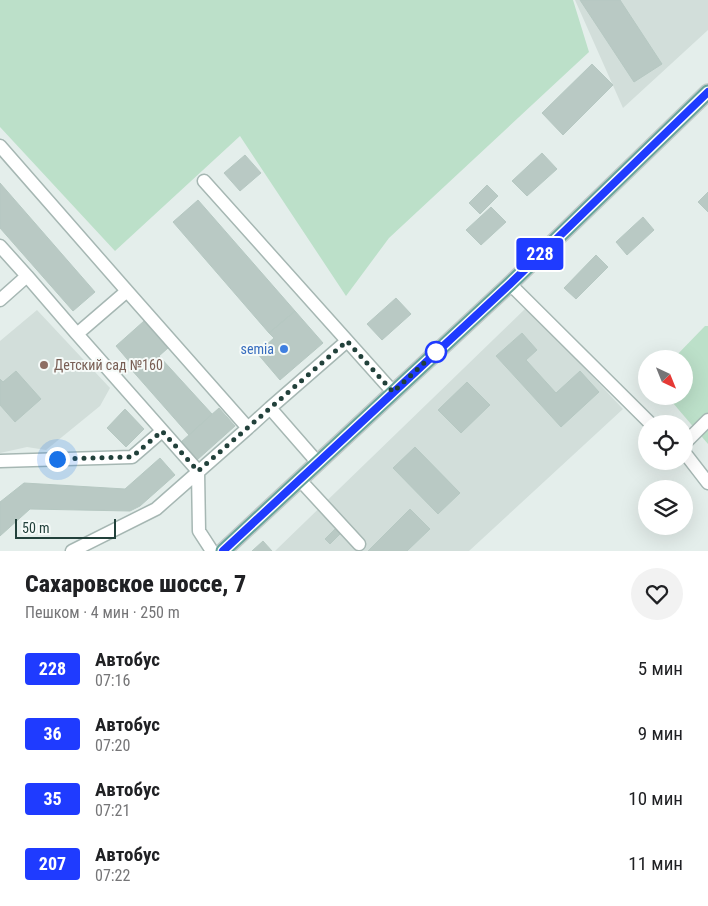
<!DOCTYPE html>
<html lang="ru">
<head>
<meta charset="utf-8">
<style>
	:root { --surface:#fff; --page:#f2f2f2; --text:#202124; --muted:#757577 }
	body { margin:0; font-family:"Roboto Condensed",sans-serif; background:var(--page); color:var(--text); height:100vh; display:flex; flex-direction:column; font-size:19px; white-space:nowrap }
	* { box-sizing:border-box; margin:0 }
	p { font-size:16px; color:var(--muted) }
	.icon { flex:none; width:28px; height:28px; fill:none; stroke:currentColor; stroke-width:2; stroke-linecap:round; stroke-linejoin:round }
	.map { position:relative; height:551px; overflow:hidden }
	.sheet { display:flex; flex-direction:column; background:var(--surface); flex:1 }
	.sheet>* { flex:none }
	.badge { padding:0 10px; border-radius:4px; font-size:18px; line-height:32px }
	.needle { width:32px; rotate:137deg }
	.controls { position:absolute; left:638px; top:350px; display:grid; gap:10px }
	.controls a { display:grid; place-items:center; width:55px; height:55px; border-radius:50%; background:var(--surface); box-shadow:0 5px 20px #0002; font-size:25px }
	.scale { position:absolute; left:15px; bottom:12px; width:101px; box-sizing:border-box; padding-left:5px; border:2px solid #22413b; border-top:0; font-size:14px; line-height:18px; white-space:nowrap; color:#22413b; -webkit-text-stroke:4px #f5faf8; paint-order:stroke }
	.you { position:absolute; width:25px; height:25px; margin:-12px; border:4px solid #fff; border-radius:50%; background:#1a73e8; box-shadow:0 0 0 8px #1a73e833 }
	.map>.badge { position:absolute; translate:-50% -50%; box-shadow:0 0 0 2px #fff }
	.round { display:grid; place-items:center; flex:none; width:52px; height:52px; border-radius:26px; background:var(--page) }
	.overview { display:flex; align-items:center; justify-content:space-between; height:85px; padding:0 25px }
	h1 { font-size:24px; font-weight:800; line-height:38px }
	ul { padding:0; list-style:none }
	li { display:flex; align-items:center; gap:15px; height:65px; padding:0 25px }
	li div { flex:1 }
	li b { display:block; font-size:19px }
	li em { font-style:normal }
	li .badge { min-width:55px; font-weight:700; text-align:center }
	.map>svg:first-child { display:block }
	.built { fill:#d2deda }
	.green { fill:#bce0c9 }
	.building { fill:#b9c9c4; stroke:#b6c8c2 }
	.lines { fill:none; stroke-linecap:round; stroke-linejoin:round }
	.minor-casing { stroke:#a6b7b3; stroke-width:15 }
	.major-casing { stroke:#c1cac8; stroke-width:18 }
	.minor { stroke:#fff; stroke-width:12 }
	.major { stroke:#67a59b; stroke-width:15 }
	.line-casing { stroke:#fff; stroke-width:11 }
	.line { stroke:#1f3bff; stroke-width:8 }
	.walk { stroke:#22413b; stroke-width:5; stroke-dasharray:0 9 }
	.shop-dot { fill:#3f7fe0; stroke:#f5faf8; stroke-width:2 }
	.stop-dot { fill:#fff; stroke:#1f3bff; stroke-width:2.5 }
	.education-dot { fill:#8d6e63; stroke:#f5faf8; stroke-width:2 }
	.labels { text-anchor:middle; stroke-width:4; stroke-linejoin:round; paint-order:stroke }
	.shop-label { font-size:14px; fill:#366cbe; stroke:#f5faf8; text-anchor:end }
	.education-label { font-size:14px; fill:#785e54; stroke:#f5faf8; text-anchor:start }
</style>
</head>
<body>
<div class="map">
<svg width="708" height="551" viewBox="0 0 708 551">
	<rect width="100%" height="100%" fill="#e4eeeb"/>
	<!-- built -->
	<path class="built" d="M 575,0 L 708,0 L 708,30 L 623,108 Z
		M 527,307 L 623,409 L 469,551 L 275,551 Z
		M 37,310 L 110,388 L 100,406 L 46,450 L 27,447 L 0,453 L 0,341 Z"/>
	<!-- green -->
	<path class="green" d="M 0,0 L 573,0 L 589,52 L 389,238 L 346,296 L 240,136 L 115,251 L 0,127 Z
		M 705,326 L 708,326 L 708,444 L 667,396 L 684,396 L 684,359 L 673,359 Z"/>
	<!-- building -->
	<path class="building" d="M 580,0 L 620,0 L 662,64 L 634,82 Z
		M 592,64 L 613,85 L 563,135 L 542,113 Z
		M 542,153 L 557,169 L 527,196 L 512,181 Z
		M 245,155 L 261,173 L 240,191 L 224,173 Z
		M 0,183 L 95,292 L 73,311 L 0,228 Z
		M 487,185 L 498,196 L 480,214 L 469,203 Z
		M 708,192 L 708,212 L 698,202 Z
		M 198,200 L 295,311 L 269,333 L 173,222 Z
		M 491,207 L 506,222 L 481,245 L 466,230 Z
		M 643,217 L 654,230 L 627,255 L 616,242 Z
		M 596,255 L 608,267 L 576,299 L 564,288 Z
		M 396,298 L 411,314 L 382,340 L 367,324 Z
		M 295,311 L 323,343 L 280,380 L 257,353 L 274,338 L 269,333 Z
		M 144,321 L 168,348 L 159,356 L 212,414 L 189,435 L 130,368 L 133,366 L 116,346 Z
		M 522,333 L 537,350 L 526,360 L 556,393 L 580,371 L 599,392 L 561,427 L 496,356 Z
		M 16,371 L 41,399 L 15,422 L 0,405 L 0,379 L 3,382 Z
		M 467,382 L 490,405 L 461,433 L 438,410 Z
		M 219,408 L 235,426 L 197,460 L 181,442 Z
		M 125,409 L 144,429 L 126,447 L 107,428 Z
		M 415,447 L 460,493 L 438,514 L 393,468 Z
		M 160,458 L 175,475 L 140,506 L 130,511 L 30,509 L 0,536 L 0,502 L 24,483 L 125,489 Z
		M 410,509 L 430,529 L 407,551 L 368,551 Z
		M 337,527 L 342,532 L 330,544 L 325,539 Z
		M 263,541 L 272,551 L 252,551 Z"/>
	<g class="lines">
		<!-- minor casing -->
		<g class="minor-casing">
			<path id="minor" d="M 0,146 L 127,291
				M 204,181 L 393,392
				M 0,246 L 27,276
				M 510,284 L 651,424
				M 0,300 L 27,276 L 77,334 L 127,291 L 248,428 L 270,408
				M 77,334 L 198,471 L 199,531 L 212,551
				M 684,444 L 708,420
				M 684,452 L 708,483
				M 0,461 L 132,457 L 162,431
				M 318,463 L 270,408 L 347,341
				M 299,479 L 359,544
				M 72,551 L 156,509 L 248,428"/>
		</g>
		<!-- major casing -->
		<g class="major-casing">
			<path id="major" d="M 223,551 L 510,284 L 708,92"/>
		</g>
		<!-- minor -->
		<use href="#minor" class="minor"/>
		<!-- major -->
		<use href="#major" class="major"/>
	</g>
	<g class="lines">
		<!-- line casing -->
		<g class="line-casing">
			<path id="line" d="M 223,551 L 510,284 L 708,92"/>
		</g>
		<!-- line -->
		<use href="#line" class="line"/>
		<!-- walk -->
		<path class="walk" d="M 57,459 L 132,457 L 162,431 L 198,471 L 347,341 L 393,392 L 436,352"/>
	</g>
	<!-- markers -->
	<circle class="shop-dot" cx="284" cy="349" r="5"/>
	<circle class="stop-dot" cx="436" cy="352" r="10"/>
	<circle class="education-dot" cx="44" cy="365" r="5"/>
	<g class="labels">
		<!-- shop labels -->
		<g class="shop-label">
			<text x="274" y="354">semia</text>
		</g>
		<!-- education labels -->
		<g class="education-label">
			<text x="54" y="370">Детский сад №160</text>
		</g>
	</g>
</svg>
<div class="controls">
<a><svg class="needle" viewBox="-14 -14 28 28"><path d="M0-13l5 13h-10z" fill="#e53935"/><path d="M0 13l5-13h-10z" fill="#757577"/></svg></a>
<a><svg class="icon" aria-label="locate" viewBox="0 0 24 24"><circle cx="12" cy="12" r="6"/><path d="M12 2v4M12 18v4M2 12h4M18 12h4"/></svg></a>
<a><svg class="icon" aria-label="layers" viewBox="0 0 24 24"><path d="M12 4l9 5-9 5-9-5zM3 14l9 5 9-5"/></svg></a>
</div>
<div class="scale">50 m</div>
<div class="you" style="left:57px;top:459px"></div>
<b class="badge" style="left:540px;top:254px;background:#1f3bff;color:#fff">228</b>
</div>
<section class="sheet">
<div class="overview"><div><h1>Сахаровское шоссе, 7</h1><p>Пешком · 4 мин · 250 m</p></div><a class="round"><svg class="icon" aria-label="heart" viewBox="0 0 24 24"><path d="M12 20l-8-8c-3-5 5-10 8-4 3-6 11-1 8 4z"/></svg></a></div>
<ul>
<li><span class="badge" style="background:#1f3bff;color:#fff">228</span><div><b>Автобус</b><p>07:16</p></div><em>5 мин</em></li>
<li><span class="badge" style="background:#1f3bff;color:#fff">36</span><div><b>Автобус</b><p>07:20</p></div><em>9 мин</em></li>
<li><span class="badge" style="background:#1f3bff;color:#fff">35</span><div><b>Автобус</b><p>07:21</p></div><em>10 мин</em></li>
<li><span class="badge" style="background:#1f3bff;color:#fff">207</span><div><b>Автобус</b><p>07:22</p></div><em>11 мин</em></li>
</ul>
</section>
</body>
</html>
